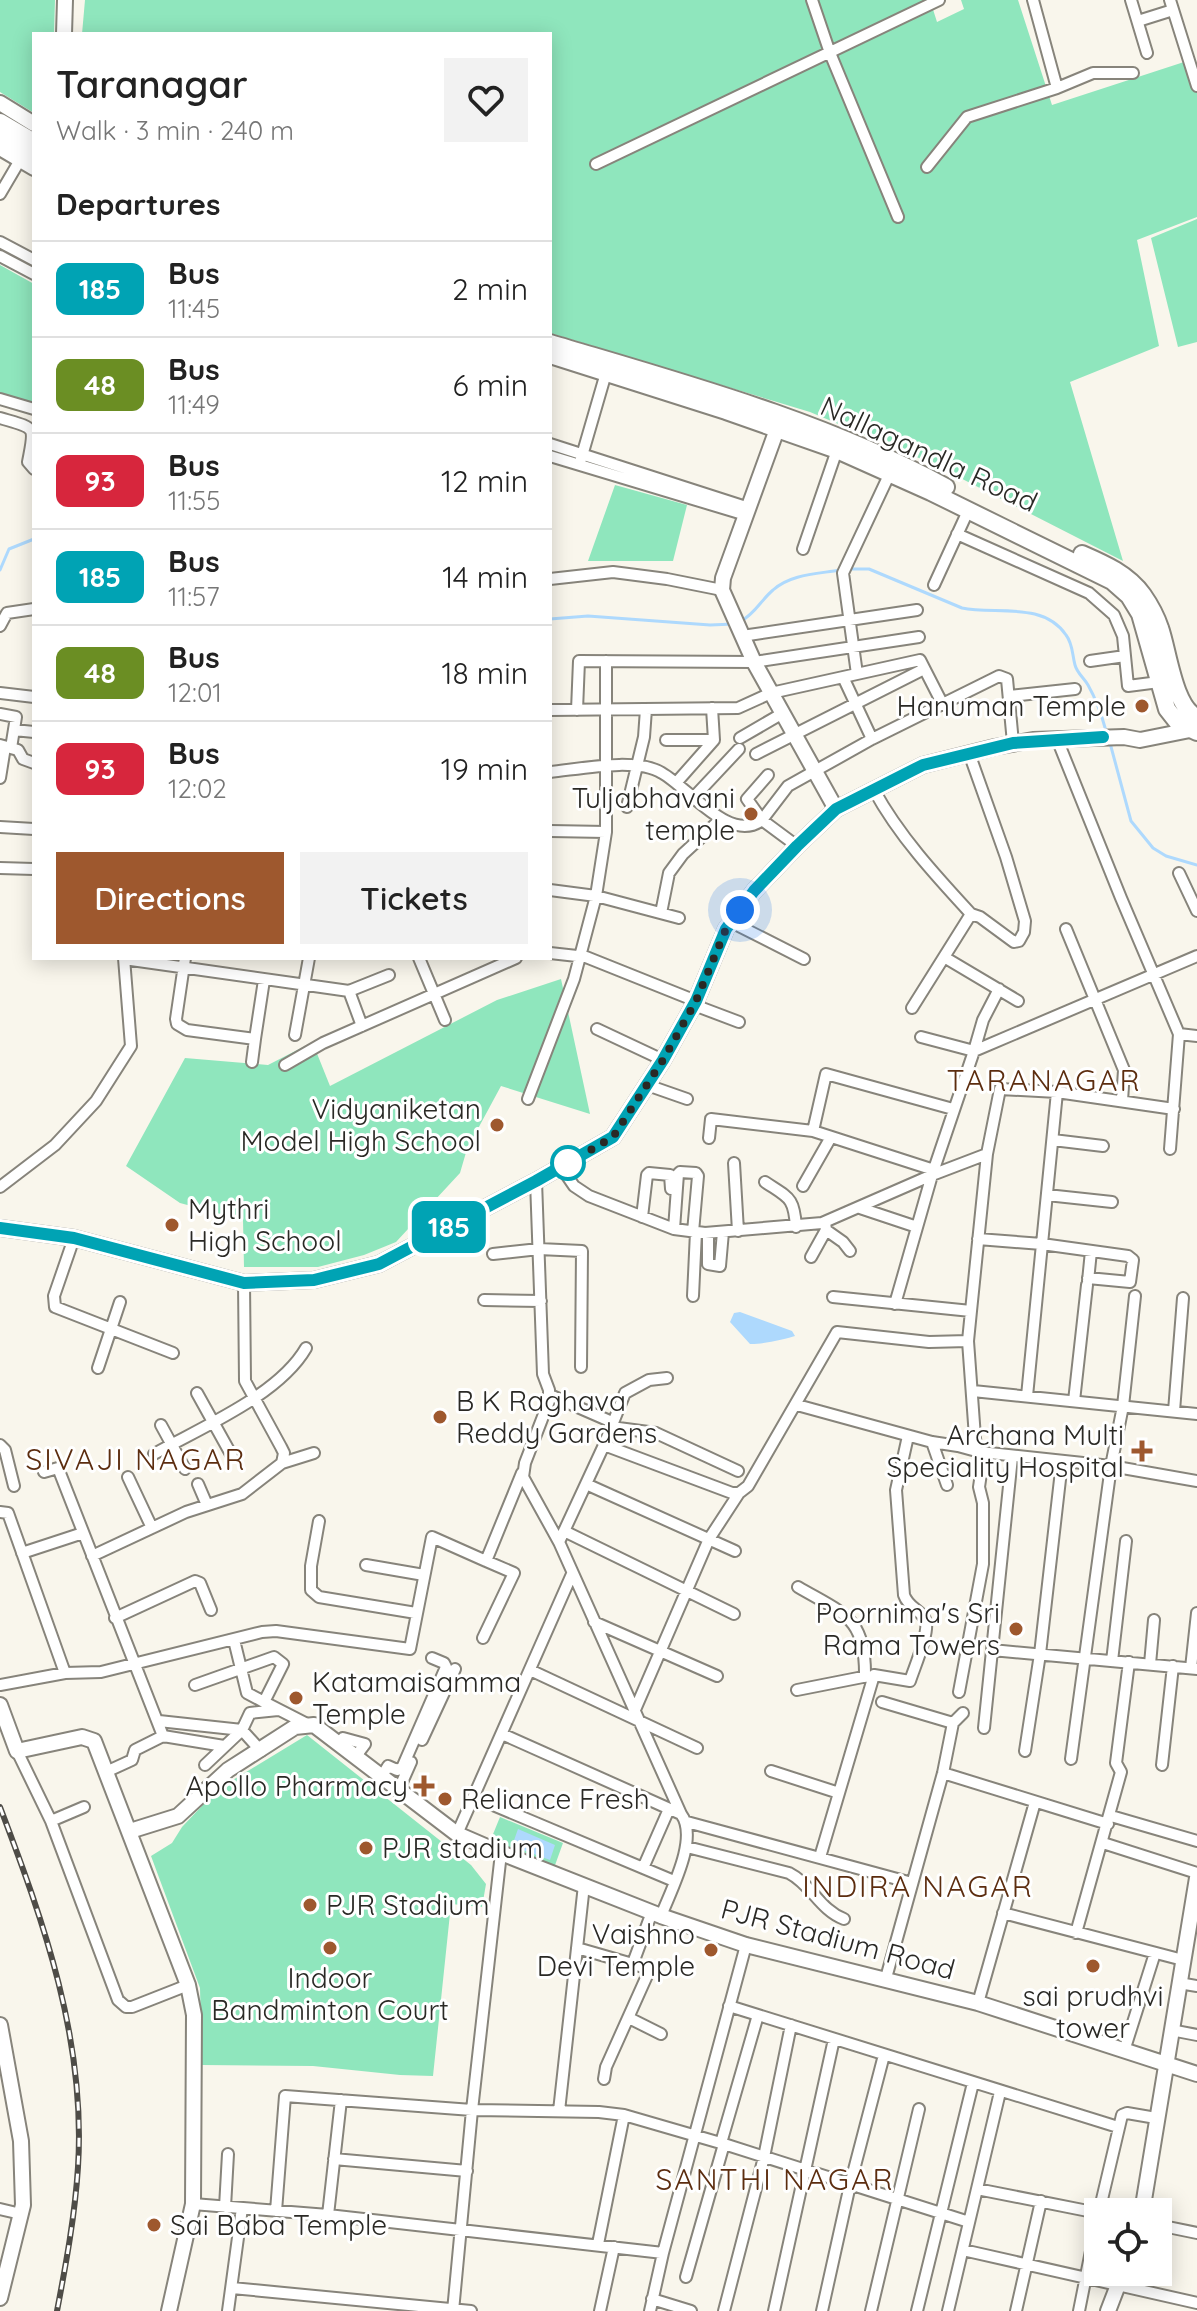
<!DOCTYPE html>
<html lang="en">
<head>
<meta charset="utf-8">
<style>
	:root { --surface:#fff; --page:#f2f2f2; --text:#222; --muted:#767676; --line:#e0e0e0; --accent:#9e582e }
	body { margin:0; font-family:Quicksand,sans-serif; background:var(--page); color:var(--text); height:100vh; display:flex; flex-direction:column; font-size:30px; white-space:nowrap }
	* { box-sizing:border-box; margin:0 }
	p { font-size:26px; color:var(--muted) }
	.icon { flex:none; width:44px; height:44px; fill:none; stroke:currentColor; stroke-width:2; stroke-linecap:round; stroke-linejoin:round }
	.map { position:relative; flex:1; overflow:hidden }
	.sheet { position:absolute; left:32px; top:32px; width:520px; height:928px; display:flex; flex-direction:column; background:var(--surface); border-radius:0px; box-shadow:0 4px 20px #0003 }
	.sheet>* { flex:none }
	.badge { padding:0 16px; border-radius:12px; font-size:28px; line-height:52px }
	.fabs { position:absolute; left:1084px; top:2198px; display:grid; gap:16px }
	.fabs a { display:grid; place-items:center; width:88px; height:88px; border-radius:0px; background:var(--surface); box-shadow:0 4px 20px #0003; font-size:40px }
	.you { position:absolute; width:40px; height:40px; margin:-20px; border:6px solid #fff; border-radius:50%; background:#1a73e8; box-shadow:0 0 0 12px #1a73e833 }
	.map>.badge { position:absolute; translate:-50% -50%; box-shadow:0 0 0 4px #fff }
	h2 { padding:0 24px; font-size:30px; line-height:72px }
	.round { display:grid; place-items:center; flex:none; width:84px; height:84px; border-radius:0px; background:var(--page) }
	.headline { display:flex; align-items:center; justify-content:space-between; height:136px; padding:0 24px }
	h1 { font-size:38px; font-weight:600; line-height:60px }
	.primary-button { display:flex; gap:16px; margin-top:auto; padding:16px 24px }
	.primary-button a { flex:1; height:92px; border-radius:0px; background:var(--accent); color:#fff; font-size:32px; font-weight:600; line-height:92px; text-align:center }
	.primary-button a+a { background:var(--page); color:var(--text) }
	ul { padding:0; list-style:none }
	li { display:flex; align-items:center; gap:24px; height:96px; padding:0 24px; border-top:2px solid var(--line) }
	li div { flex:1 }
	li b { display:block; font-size:30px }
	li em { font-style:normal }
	li .badge { min-width:88px; font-weight:700; text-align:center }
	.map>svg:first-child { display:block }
	.green { fill:#8fe6bd }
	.water { fill:#aed9fd }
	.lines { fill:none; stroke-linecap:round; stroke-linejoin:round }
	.stream { stroke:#aed9fd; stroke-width:3 }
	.minor-casing { stroke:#87847b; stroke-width:14 }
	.tertiary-casing { stroke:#87847b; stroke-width:18 }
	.secondary-casing { stroke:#87847b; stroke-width:18 }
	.primary-casing { stroke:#87847b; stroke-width:20 }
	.minor { stroke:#fff; stroke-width:10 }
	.tertiary { stroke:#fff; stroke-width:14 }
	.secondary { stroke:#fff; stroke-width:14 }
	.primary { stroke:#fff; stroke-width:16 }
	.rail-casing { stroke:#4e4c47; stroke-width:6 }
	.rail { stroke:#fff; stroke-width:3; stroke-dasharray:9; stroke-linecap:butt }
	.line-casing { stroke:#fff; stroke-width:18 }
	.line { stroke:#00a3b4; stroke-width:12 }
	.walk { stroke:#2a2925; stroke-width:8; stroke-dasharray:0 14.4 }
	.poi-dot { fill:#9e582e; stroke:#fff; stroke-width:3 }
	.stop-dot { fill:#fff; stroke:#00a3b4; stroke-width:4 }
	.labels { text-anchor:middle; stroke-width:6; stroke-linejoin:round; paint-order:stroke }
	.street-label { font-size:28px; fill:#2a2925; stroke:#fff }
	.poi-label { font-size:28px; fill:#2a2925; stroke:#fff; text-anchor:end }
	.neighbourhood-label { font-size:30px; letter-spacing:2px; fill:#5c2d0f; stroke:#fff }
</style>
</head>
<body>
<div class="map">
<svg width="1197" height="2311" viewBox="0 0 1197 2311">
	<rect width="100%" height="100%" fill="#f9f6ec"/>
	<!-- green -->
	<path class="green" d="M 0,0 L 55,0 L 54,34 L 34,34 L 34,113 L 0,92 Z
		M 85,0 L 930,0 L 937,22 L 964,9 L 961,0 L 1018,0 L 1052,105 L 1184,62 L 1197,92 L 1197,217 L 1137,240 L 1159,346 L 1070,382 L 1123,561 L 933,464 L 810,412 L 550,333 L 550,34 L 82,34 Z
		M 1197,219 L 1197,342 L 1178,347 L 1151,238 Z
		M 0,265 L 34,284 L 34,406 L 0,394 Z
		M 615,485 L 687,505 L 673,561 L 588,561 Z
		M 561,979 L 590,1114 L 501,1086 L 467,1149 L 460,1173 L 396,1242 L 364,1255 L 318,1267 L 244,1267 L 243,1220 L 180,1203 L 126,1166 L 185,1058 L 268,1065 L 305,1046 L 316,1051 L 330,1086 L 497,1000 Z
		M 307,1735 L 471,1865 L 486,1884 L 482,1907 L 451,1904 L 433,2076 L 400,2075 L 313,2066 L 202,2065 L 200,1988 L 151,1856 L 172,1843 L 182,1827 L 218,1789 Z
		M 500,1817 L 563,1843 L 554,1868 L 489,1844 Z"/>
	<!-- water -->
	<path class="water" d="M 740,1312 L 792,1331 L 795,1336 C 787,1339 758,1345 750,1344 L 730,1322 L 734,1313 Z
		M 518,1829 L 555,1845 L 550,1860 L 512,1846 Z"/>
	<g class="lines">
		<!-- stream -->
		<path class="stream" d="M 848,569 L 869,569 L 962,608 C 995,615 1043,601 1066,635 C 1073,644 1072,654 1075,665 C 1077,673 1084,678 1088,685 C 1096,699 1102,716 1106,731
			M 0,570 L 9,549 L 34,539
			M 550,619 L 588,616 L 710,625 L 734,624
			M 741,621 C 755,614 761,600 773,590 C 791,574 817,574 840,570
			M 1110,743 L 1131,821 L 1153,848 L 1166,856 L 1197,865"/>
		<!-- minor casing -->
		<g class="minor-casing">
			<path id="minor" d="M 812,0 L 830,53 L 898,217
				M 1033,0 L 1057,88
				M 1131,0 L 1147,53
				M 1170,0 L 1197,86
				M 1138,21 L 1173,10
				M 596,164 L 939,0
				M 927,167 L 967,117 L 1057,88 L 1093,73 L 1133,73
				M 0,194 L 20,160
				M 0,242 L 34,260
				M 0,256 L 34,274
				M 0,399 L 34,409
				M 0,418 C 37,429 35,425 28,462 L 34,469
				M 550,444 L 749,508
				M 550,456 L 746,515
				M 581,459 L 606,373
				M 957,534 L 1089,593 L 1114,615 L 1123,636 L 1128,686 L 1159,682
				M 803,549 L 837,450
				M 550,579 L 613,572 L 667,579 L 722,590
				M 934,585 L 968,511
				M 0,626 L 7,613 L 34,609
				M 742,636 L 917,610
				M 1090,661 L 1125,656
				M 857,674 L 843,573 L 890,473
				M 843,677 L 872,739
				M 0,693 L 34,697
				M 1010,696 L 1075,689
				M 550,710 L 738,708 L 771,693 L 920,660 L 943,705
				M 577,710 L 579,661 L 754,662 L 919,637
				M 0,714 L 16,717 L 11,748
				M 14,730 L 34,732
				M 740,738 L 783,713
				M 1057,739 L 1121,898 L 1179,1034
				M 666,740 L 714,740
				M 0,745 L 18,750 L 23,759 L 34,763
				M 756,754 L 924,669
				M 550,772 C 580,769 636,757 662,773 C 690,789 730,844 762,820 L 797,846
				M 768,775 L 747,799 L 762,820 L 788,786 L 872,739 L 999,676 L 1007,679 L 1013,743
				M 0,778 L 5,747
				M 676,783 L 714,740 L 712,708
				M 874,790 C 899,836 936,876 971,914
				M 694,797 L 739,749
				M 627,807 L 644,737 L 646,709
				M 0,827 L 34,829
				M 550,831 L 606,832
				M 0,868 L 34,869
				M 1179,873 L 1197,911
				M 550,890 L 596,896 L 679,918
				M 661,913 L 669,873 L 683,854 L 721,819
				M 731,922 L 804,959
				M 1066,929 L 1124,1070 L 1122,1101
				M 550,953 L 586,957 L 696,1001
				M 944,957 L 1018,1001
				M 185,958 L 176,1019 L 177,1024 L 187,1030 L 255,1039 L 264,980
				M 419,958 L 445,1020
				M 124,959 L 349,991 L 362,1026
				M 349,991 L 389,975
				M 694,1005 L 739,1022
				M 912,1008 L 971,914 L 980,917 L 1014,942 L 1019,941 L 1024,932 L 1025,921 L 1006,857 L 969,753
				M 597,1029 L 663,1060
				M 295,1035 L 309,958
				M 921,1037 L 974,1051 L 983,1020 L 999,989
				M 252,1062 L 255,1039
				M 285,1065 L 323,1043 L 516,958
				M 647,1085 L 687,1099
				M 528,1099 L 574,979 L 596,896 L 606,832 L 606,661
				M 709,1138 L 711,1119 L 813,1131
				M 1053,1140 L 1103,1146
				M 1170,1149 L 1179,1034 L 1197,1036
				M 734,1163 L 738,1231
				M 561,1167 L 574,1186 L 589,1196 L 674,1229 L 705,1233 L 822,1223 L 932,1175 L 987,1154
				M 934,1170 L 813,1131 L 826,1074 L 953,1109
				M 536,1181 L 543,1374 L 549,1390 L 549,1401 L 525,1463 L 523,1477 L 559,1542 L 681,1814 C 699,1838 671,1890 661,1916
				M 765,1182 C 789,1198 794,1197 796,1227
				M 803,1186 L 831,1137
				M 0,1187 L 55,1145 L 96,1101 L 131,1046 L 124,958
				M 1047,1195 L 1112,1202
				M 860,1208 L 917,1227
				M 642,1217 L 647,1175 L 649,1173 L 670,1175 L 671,1189
				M 674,1229 L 678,1174 L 680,1172 L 696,1173 L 698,1176 L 693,1232
				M 826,1230 L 843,1242 L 850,1251
				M 708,1233 L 708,1264 L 720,1266 L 723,1232
				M 74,1238 L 54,1296 L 55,1307 L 173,1353
				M 978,1239 L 1042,1244 L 1128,1256 L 1133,1260 L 1130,1282 L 1088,1278
				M 493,1254 L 539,1249 L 582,1251 L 581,1367
				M 811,1257 L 826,1230 L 825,1222
				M 1088,1281 L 1091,1251
				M 693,1296 L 696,1232
				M 833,1297 L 971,1311 L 987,1154 L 1000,1089 L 1057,1092 L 1174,1109
				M 484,1300 L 541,1301
				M 895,1304 L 932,1175 L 974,1051 L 1197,956
				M 971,1311 L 968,1341 L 976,1451
				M 98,1368 L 120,1302
				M 973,1391 L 1197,1414
				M 197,1393 L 232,1456
				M 550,1395 L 612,1422
				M 1027,1396 L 1057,1092
				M 1074,1401 L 1087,1285
				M 797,1405 L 932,1442 L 958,1446 L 980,1452 L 1111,1466 L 1197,1481
				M 1174,1411 L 1183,1298
				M 161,1425 L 185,1469
				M 611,1427 L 656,1433 L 738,1471
				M 932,1442 L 947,1485
				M 0,1445 L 5,1450 L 14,1486
				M 604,1445 L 732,1493 L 739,1493 L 748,1486 L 837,1332 L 929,1342 L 968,1341
				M 154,1454 C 202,1427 279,1395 306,1348
				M 282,1463 L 314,1453
				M 44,1472 L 58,1468 L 163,1736 L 135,1750 L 132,1760 L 108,1771
				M 128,1477 L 152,1528
				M 198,1484 L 207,1505
				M 586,1484 L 735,1551
				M 0,1512 L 8,1513 L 65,1673
				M 319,1521 L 311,1566 L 311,1590 L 319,1597 L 416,1613
				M 564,1531 L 734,1614
				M 559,1542 L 604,1445 L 625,1393 L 649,1380 L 667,1378
				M 22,1553 L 83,1533
				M 92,1556 L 186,1512 L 242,1494 L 282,1463 L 284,1453 L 281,1447 L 245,1381 L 244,1283
				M 366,1565 L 424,1575
				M 798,1587 C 844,1614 866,1617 865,1677
				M 115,1618 L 195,1581 L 200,1583 L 211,1610
				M 594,1622 L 717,1676
				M 483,1638 L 514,1573 L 486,1561
				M 234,1640 L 247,1693 L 264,1702
				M 992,1650 L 1197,1669
				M 1112,1661 L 1126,1541
				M 1150,1664 L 1154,1620
				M 1191,1668 L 1197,1613
				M 530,1670 L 697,1748
				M 0,1685 L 65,1673 L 101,1672 L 262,1632 L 276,1631 L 410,1649 L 432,1537 L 486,1561 L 522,1473
				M 195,1685 L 274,1657 L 283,1664 L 264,1702 L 307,1724
				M 797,1690 L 868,1676
				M 959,1692 L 983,1564 L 983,1503 L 979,1487 L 984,1453
				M 882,1702 L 953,1723
				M 634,1712 L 709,1539 L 739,1493
				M 159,1721 L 242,1730 L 261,1751
				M 984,1728 L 1012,1457
				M 502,1734 L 681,1814
				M 163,1736 L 224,1746
				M 422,1740 L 455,1669
				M 340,1744 L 343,1738 L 365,1744 L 356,1756
				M 17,1751 L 51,1821 L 118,2000 L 126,2007 L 132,2007 L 188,1985
				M 1025,1751 L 1040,1654 L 1062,1462
				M 1071,1759 L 1111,1466 L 1123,1406 L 1135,1296
				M 205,1765 L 242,1730 L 250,1713 L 278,1710
				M 1162,1765 L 1173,1666
				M 771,1771 L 839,1793
				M 943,1773 L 1108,1824
				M 382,1776 L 388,1766 L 397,1770 L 402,1768 L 446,1667 L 444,1663 L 432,1658
				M 399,1789 L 411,1762
				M 474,1797 L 674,1881
				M 1111,1816 L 1197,1841
				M 51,1821 L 84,1807
				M 687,1822 L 912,1883
				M 457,1834 L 572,1574
				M 1103,1843 L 1197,1873
				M 687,1847 L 789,1873 C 811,1884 820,1910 844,1919
				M 820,1857 L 874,1675 L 910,1681 C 914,1668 931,1630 925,1619 C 919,1609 908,1607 904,1595 L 896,1490 L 908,1436
				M 643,1868 L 669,1809
				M 1003,1913 L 1183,1960
				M 1076,1933 L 1121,1772 L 1116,1763 L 1129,1662
				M 577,1948 L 650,1969 L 606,2067 L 604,2079
				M 633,1963 L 652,1912
				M 886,1978 L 943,1773 L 953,1723 L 963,1713
				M 1179,1983 L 1197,1986
				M 978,2003 L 1035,1802
				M 729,2006 L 1118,2127
				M 629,2018 L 661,2034
				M 1171,2030 L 1197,2035
				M 1124,2051 L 1155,1953
				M 559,2111 L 584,1885
				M 721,2143 L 758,2015
				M 334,2159 L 467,2171
				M 977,2189 L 1098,2213
				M 193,2204 L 328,2215 L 663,2253
				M 225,2207 L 228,2154
				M 0,2209 L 21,2214
				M 276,2211 L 285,2096 L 472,2110 L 599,2112 L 624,2115 L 724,2144 L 969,2222
				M 1099,2212 L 1122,2115 L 1127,2113 L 1156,2118
				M 328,2215 L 341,2100
				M 1158,2225 L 1197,2233
				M 598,2244 L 624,2115
				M 963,2250 L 1197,2303
				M 686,2277 L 724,2144
				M 232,2288 L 471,2311
				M 652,2299 L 691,2311
				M 228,2311 L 242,2208
				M 453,2311 L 472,2110 L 501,1853
				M 600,2311 L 614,2247
				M 650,2311 L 663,2253 L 746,1945
				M 724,2311 L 764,2157 L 791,2025
				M 774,2311 L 834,2039
				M 822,2311 L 850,2185 L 884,2055
				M 871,2311 L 919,2109
				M 917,2311 L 973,2083
				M 948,2311 L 1000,2092
				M 1016,2311 L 1041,2201
				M 1079,2311 L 1098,2216"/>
		</g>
		<!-- tertiary casing -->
		<g class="tertiary-casing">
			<path id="tertiary" d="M 64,34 L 65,0
				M 0,103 L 34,124
				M 0,148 L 34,168
				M 780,421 L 723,578 L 722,590 L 754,662 L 836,809
				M 0,1705 L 17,1751 L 82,1737 L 94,1741 L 188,1985 L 194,2015 L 193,2204 L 169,2311
				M 130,1831 L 178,1816 L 228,1770 L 295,1727 L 314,1725 L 457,1834 L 501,1853 L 661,1916 L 746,1945 L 978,2003 L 1197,2074
				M 0,2025 L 21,2141 L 23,2205 L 0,2298
				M 1142,2212 L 1197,1878
				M 1108,2311 L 1123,2272"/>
		</g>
		<!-- secondary casing -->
		<g class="secondary-casing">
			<path id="secondary" d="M 0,1228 L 74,1238 L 244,1283 L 314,1280 L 379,1264 L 536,1181 L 613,1137 L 663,1060 L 696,1001 L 726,929 L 754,891 L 797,846 L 836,809 L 923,765 L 995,747 L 1033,740 L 1124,737 L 1140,740 L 1190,730"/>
		</g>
		<!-- primary casing -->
		<g class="primary-casing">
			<path id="primary" d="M 0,122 L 34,142
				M 0,136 L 34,157
				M 550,343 C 684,383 822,420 946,487
				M 550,355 L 726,411 L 837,450 L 931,492 L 1112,581 L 1129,596 L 1140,614 L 1167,709 L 1178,723 L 1197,732
				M 1082,554 C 1105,564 1128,574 1143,595 C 1150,605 1156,616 1160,628 C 1168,650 1174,708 1197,717"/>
		</g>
		<!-- minor -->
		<use href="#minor" class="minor"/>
		<!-- tertiary -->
		<use href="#tertiary" class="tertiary"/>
		<!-- secondary -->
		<use href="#secondary" class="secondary"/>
		<!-- primary -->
		<use href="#primary" class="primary"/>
		<!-- rail casing -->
		<g class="rail-casing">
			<path id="rail" d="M 0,1807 C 44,1923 86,2040 78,2167 C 75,2215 66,2264 57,2311"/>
		</g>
		<!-- rail -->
		<use href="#rail" class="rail"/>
	</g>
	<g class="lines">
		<!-- line casing -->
		<g class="line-casing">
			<path id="line" d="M 0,1228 L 74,1238 L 244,1283 L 314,1280 L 379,1264 L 536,1181 L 613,1137 L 663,1060 L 696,1001 L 726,929 L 754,891 L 797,846 L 836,809 L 923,765 L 1013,743 L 1103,737"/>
		</g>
		<!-- line -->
		<use href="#line" class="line"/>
		<!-- walk -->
		<path class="walk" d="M 568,1163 L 561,1167 L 613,1137 L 663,1060 L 696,1001 L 726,929 L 740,910"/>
	</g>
	<!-- markers -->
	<g class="poi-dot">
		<circle cx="1142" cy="706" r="8"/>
		<circle cx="751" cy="814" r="8"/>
		<circle cx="497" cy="1125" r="8"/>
		<circle cx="172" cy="1225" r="8"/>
		<circle cx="440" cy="1417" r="8"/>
		<path d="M1138 1439h8v8h8v8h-8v8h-8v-8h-8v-8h8z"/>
		<circle cx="1016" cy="1629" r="8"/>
		<circle cx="296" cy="1698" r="8"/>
		<path d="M420 1774h8v8h8v8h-8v8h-8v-8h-8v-8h8z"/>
		<circle cx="445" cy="1799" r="8"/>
		<circle cx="366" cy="1848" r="8"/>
		<circle cx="310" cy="1905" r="8"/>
		<circle cx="330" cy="1948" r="8"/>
		<circle cx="711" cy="1950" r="8"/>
		<circle cx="1093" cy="1966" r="8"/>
		<circle cx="154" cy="2225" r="8"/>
	</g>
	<circle class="stop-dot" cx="568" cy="1163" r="16"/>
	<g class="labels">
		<!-- street labels -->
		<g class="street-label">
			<text transform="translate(929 454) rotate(25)" y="10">Nallagandla Road</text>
			<text transform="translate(838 1939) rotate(15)" y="10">PJR Stadium Road</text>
		</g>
		<!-- poi labels -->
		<g class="poi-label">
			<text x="1126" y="716">Hanuman Temple</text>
			<text x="735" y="808">Tuljabhavani<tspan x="735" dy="32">temple</tspan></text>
			<text x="481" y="1119">Vidyaniketan<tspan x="481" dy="32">Model High School</tspan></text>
			<text x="188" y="1219" text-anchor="start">Mythri<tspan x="188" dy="32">High School</tspan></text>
			<text x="456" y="1411" text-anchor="start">B K Raghava<tspan x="456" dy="32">Reddy Gardens</tspan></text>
			<text x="1124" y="1445">Archana Multi<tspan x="1124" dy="32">Speciality Hospital</tspan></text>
			<text x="1000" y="1623">Poornima's Sri<tspan x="1000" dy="32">Rama Towers</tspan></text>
			<text x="312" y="1692" text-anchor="start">Katamaisamma<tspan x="312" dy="32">Temple</tspan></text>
			<text x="408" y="1796">Apollo Pharmacy</text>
			<text x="461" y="1809" text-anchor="start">Reliance Fresh</text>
			<text x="382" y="1858" text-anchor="start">PJR stadium</text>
			<text x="326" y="1915" text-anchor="start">PJR Stadium</text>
			<text x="695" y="1944">Vaishno<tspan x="695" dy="32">Devi Temple</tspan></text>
			<text x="330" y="1988" text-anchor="middle">Indoor<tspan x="330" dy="32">Bandminton Court</tspan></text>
			<text x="1093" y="2006" text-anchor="middle">sai prudhvi<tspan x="1093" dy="32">tower</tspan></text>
			<text x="170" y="2235" text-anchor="start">Sai Baba Temple</text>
		</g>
		<!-- neighbourhood labels -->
		<g class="neighbourhood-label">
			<text x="1044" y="1091">TARANAGAR</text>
			<text x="136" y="1470">SIVAJI NAGAR</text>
			<text x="918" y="1897">INDIRA NAGAR</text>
			<text x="775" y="2190">SANTHI NAGAR</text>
		</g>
	</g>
</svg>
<div class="fabs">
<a><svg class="icon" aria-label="locate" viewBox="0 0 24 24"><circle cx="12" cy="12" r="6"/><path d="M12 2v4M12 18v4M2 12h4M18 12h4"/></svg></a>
</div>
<div class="you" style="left:740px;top:910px"></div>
<b class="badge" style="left:449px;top:1227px;background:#00a3b4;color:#fff">185</b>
<section class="sheet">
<div class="headline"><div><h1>Taranagar</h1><p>Walk · 3 min · 240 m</p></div><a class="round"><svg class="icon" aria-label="heart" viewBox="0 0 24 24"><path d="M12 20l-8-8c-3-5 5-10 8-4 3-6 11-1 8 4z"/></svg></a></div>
<h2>Departures</h2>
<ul>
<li><span class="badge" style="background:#00a3b4;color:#fff">185</span><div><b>Bus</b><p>11:45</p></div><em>2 min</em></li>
<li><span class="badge" style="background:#6b8e23;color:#fff">48</span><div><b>Bus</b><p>11:49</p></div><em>6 min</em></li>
<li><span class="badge" style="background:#d7263d;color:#fff">93</span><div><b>Bus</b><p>11:55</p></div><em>12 min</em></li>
<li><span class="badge" style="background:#00a3b4;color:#fff">185</span><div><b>Bus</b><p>11:57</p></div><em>14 min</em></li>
<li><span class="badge" style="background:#6b8e23;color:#fff">48</span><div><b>Bus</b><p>12:01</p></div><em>18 min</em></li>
<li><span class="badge" style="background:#d7263d;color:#fff">93</span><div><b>Bus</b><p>12:02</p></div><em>19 min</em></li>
</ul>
<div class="primary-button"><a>Directions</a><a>Tickets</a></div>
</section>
</div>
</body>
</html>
